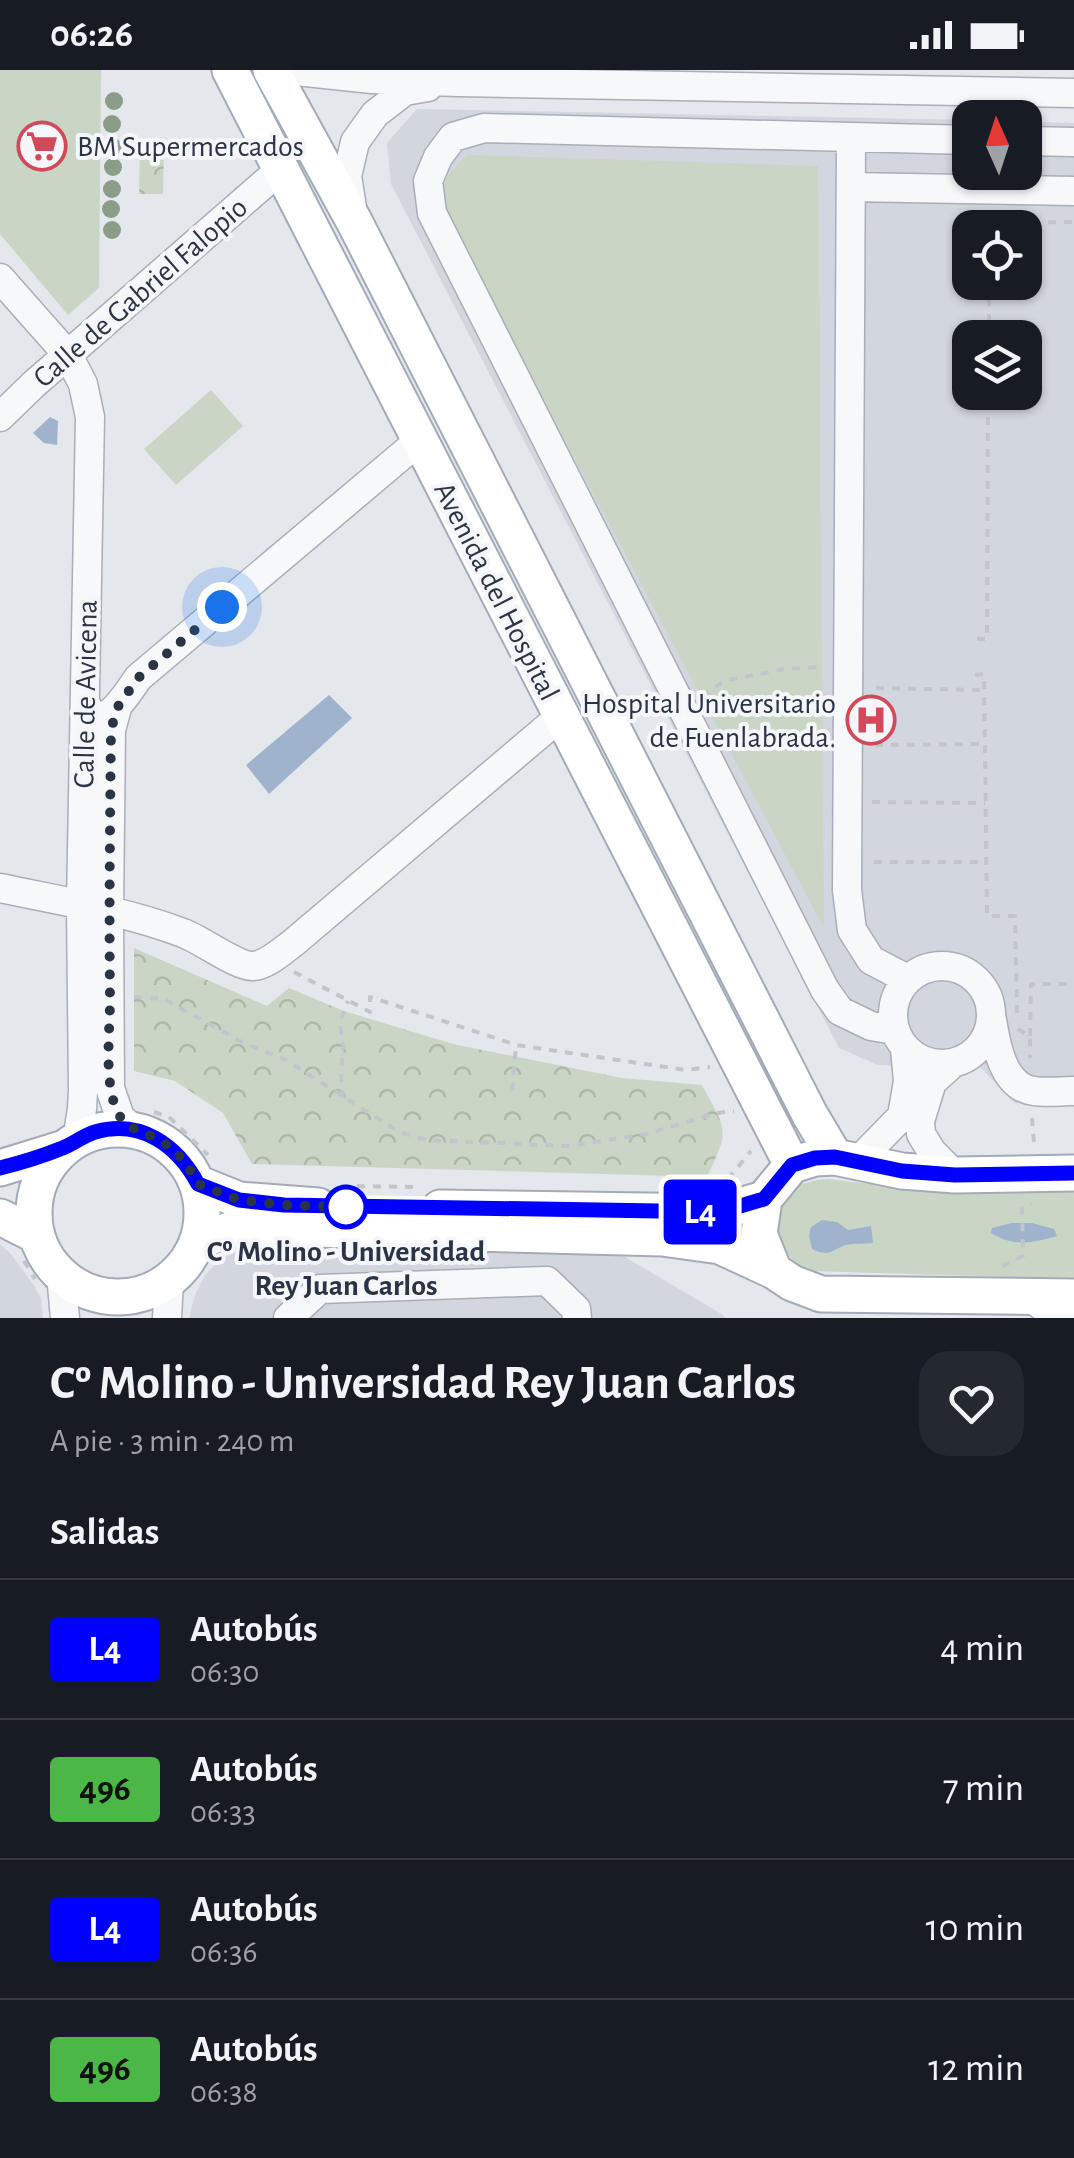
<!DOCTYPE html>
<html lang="es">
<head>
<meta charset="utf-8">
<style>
	:root { --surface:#171b24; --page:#242831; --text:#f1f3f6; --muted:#9ea1a6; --line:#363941 }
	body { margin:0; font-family:"Alegreya Sans",sans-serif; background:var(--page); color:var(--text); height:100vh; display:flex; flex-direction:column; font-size:38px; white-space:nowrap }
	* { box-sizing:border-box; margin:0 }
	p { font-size:32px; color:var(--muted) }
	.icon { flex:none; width:55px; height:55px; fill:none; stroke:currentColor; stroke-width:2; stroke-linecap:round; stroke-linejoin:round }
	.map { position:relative; height:1248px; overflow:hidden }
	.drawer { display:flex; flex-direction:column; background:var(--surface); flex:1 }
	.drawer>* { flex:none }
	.badge { padding:0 20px; border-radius:8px; font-size:35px; line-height:65px }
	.needle { width:65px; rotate:357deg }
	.fabs { position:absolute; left:952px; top:30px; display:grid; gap:20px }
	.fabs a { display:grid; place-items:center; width:90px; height:90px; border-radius:20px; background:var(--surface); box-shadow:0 2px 8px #0004; font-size:50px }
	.you { position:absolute; width:50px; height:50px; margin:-25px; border:8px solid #fff; border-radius:50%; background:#1a73e8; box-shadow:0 0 0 15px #1a73e833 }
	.map>.badge { position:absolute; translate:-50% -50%; box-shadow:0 0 0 5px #fff }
	h2 { padding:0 50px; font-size:38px; line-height:90px }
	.round { display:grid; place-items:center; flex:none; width:105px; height:105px; border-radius:30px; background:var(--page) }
	.head { display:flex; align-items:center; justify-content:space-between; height:170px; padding:0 50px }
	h1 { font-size:48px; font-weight:700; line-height:75px }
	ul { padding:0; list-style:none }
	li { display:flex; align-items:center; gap:30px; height:140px; padding:0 50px; border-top:2px solid var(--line) }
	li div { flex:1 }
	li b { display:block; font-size:38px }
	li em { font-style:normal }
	li .badge { min-width:110px; font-weight:700; text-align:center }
	.status { display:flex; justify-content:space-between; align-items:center; height:70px; padding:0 50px; background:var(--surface); direction:ltr }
	.status svg { height:28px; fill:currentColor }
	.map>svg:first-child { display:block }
	.built { fill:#d2d6de; fill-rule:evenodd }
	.green { fill:#c9d6c5 }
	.park { fill:url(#park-crowns) }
	.water { fill:#9fb4cc }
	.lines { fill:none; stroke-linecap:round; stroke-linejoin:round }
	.minor-casing { stroke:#a9aeb7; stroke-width:31 }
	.major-casing { stroke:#a3abb8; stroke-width:39 }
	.path { stroke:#c2c5cb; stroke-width:4; stroke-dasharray:8 8; stroke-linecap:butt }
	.minor { stroke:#f7f8fa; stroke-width:28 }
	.major { stroke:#fff; stroke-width:35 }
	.tree { fill:#899d89 }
	.line-casing { stroke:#fff; stroke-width:22 }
	.line { stroke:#00f; stroke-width:15 }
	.walk { stroke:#2b3445; stroke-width:10; stroke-dasharray:0 18 }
	.stop-dot { fill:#fff; stroke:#00f; stroke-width:5 }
	.labels { text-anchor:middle; stroke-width:8; stroke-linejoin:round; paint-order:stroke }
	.poi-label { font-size:30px; fill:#2b3445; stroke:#f4f6f9; text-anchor:start }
	.street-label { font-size:30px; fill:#2b3445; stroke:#f4f6f9 }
	.stop-label { font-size:30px; font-weight:bold; fill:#2b3445; stroke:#f4f6f9 }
</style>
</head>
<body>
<div class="status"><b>06:26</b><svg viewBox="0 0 49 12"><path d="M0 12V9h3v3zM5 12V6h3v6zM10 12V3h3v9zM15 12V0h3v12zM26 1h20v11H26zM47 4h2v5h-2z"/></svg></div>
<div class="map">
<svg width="1074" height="1248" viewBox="0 0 1074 1248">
	<defs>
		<pattern id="park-crowns" width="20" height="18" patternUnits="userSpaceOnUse" patternTransform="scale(2.5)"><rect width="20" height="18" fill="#c9d6c5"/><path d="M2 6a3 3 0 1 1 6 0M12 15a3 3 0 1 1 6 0" fill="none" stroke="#adb8ab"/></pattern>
	</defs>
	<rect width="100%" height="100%" fill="#e4e7ec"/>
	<!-- built -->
	<path class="built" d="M 417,39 L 970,50 L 970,102 L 1025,102 L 1025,52 L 1074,53 L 1074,1035 L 1014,1033 L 981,998 L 878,995 L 839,978 L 391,114 L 387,73 ZM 970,158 L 1025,158 L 1025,212 L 970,212 ZM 970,268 L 1025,268 L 1025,322 L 970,322 Z
		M 0,1174 L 11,1184 L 35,1217 L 41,1228 L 43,1248 L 0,1248 Z
		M 246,1177 L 620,1184 L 723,1245 L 725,1248 L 189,1248 L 195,1225 L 205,1205 L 221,1189 Z"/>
	<!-- green -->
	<path class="green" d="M 0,0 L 101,0 L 99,218 L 68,245 L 0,164 Z
		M 467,85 L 818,96 L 824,858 L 442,139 C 439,112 449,103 467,85 Z
		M 211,320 L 243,356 L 176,415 L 144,379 Z
		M 828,1109 C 910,1120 991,1121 1074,1122 L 1074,1209 L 811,1201 C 780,1191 765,1148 790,1122 C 800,1112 815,1110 828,1109 Z"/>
	<!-- park -->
	<path class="park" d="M 140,74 L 164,75 L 163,124 L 139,124 Z
		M 134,878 L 267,936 L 289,918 L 344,941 L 453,974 L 622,1008 L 702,1015 C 727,1061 730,1059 707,1107 L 252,1094 L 223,1043 L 175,1011 L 134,1001 Z"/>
	<!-- water -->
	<path class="water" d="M 50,347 L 58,351 L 57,375 L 44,373 L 33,363 Z
		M 329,625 L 352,648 L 269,724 L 246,695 Z
		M 822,1150 L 837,1152 L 848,1160 L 871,1156 L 873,1173 C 865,1174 854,1173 846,1175 C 830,1180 831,1188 812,1179 L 809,1166 L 811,1157 Z
		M 1012,1153 L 1032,1153 L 1054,1159 L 1057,1166 C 1034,1173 1012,1177 991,1163 L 992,1158 Z"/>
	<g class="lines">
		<!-- minor casing -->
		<g class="minor-casing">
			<path id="minor" d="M 287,0 L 372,9 L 459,12 L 1074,23
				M 851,68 L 847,820 L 852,860 L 871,890 L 907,909
				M 1025,71 L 1074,72
				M 851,117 L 1074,121
				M 352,137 L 347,106 L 355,72 L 375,44 L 405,21 L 428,17
				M 0,208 L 68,285 L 83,314 L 90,347 L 81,836 L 83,1020 L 82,1039 L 77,1070
				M 0,347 L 34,314 L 281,99
				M 85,631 C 98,672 127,624 138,608 L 420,370
				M 117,638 L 111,660 L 109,842 L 110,1018 L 120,1047 L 134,1060
				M 0,818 C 61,831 125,841 183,863 C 200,869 238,897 253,896 C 267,895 282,881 293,873 L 561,646
				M893 945a49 49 0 1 1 98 0a49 49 0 1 1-98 0Z
				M 992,950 C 996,975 1003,1017 1034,1021 C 1047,1023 1061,1021 1074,1021
				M 894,960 L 871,956 L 840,941 L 825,920 L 432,143 L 428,111 L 438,87 L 453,67 L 484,58 L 970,70
				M 952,994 L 932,1012 L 920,1051 L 921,1064 L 932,1082 L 955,1105
				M 858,1091 L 902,1046 L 908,1011 L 905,979
				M 61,1205 L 65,1248
				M 1029,1227 L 1045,1238 L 1073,1248
				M 167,1248 L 169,1211
				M 288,1248 L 320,1219 L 547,1211 L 576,1239 L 577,1248"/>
		</g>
		<!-- major casing -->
		<g class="major-casing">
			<path id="major" d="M 230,0 L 792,1095
				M 271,0 L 355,153 L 810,1045 L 835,1087
				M34 1143a84 84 0 1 1 168 0a84 84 0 1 1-168 0Z
				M 0,1098 L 65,1078
				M 1074,1103 L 955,1105 L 902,1101 L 835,1087 L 815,1088 L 792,1095 L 764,1129 L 759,1164 L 774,1201 L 792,1213 L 821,1224 L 1074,1227
				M 197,1113 L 239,1130 L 318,1136
				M 440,1138 L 719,1142 L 764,1129
				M 0,1147 L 36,1165
				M 198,1171 L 238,1157 L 662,1168 L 720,1176 L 774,1201"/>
		</g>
		<!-- path -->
		<path class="path" d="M 989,158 L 989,153 L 1074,152
			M 989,268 L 989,212
			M 977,569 L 987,569 L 988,322
			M 975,605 L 984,604 L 987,846 L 1015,846 L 1017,945
			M 876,618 L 983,620
			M 702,626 L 724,611 L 785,599 L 822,597
			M 875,675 L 984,674
			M 872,732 L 985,733
			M 874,792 L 986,792
			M 294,902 L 370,942 L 370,927 L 516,975 L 686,1000 L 710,997
			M 134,927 L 164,929 L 240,971 L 286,990 L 399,1062 L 426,1070 L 568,1076 L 646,1064 L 717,1043 L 734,1041
			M 1018,959 L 1030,967 L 1030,988
			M 1030,966 L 1031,914 L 1074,914
			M 512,1021 L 516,975
			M 343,1028 L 341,1003 L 343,979 L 340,952 L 348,931
			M 154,1042 L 169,1047 L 208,1085
			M 1032,1048 L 1034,1073
			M 728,1109 L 751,1081
			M 341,1116 L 421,1117
			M 24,1191 L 35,1209
			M 1002,1196 L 1023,1186 L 1022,1139 L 1031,1133"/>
		<!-- minor -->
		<use href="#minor" class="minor"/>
		<!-- major -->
		<use href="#major" class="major"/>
	</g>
	<!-- trees -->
	<g class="tree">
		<circle cx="114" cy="31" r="9"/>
		<circle cx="112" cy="54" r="9"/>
		<circle cx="113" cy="77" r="9"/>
		<circle cx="113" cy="97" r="9"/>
		<circle cx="112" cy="119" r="9"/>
		<circle cx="111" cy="139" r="9"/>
		<circle cx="112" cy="160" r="9"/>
	</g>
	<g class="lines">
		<!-- line casing -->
		<g class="line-casing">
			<path id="line" d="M 0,1098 C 20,1093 40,1087 60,1079 C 72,1075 82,1066 95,1062 C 141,1049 177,1075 198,1114 L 239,1130 L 284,1135 L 720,1142 L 764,1129 L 792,1095 L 815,1088 L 835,1087 L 902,1101 L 955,1105 L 1074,1103"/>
		</g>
		<!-- line -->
		<use href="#line" class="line"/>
		<!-- walk -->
		<path class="walk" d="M 222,537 L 138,608 L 117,638 L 111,660 C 110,750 109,840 110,930 C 110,963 103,1016 119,1045 C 128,1060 143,1061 157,1069 C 177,1079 187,1094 198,1114 L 239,1130 L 284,1135 L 346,1137"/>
	</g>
	<!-- icons -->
	<defs>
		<g id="supermarket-ring" transform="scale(2.5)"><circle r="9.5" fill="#f4f6f9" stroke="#d1495b" stroke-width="1.5"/><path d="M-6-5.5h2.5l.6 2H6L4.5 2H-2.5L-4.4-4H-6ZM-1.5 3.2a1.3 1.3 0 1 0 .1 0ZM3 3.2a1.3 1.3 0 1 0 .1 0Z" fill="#d1495b"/></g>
		<g id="hospital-ring" transform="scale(2.5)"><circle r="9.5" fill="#f4f6f9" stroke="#d1495b" stroke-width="1.5"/><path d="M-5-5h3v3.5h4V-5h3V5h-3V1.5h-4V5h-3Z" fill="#d1495b"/></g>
	</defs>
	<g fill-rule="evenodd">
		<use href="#supermarket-ring" x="42" y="76"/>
		<use href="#hospital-ring" x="871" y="650"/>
	</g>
	<!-- markers -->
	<circle class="stop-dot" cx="346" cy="1137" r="20"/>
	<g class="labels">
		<!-- poi labels -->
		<g class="poi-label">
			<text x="77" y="86">BM Supermercados</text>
			<text x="836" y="643" text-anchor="end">Hospital Universitario<tspan x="836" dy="34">de Fuenlabrada.</tspan></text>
		</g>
		<!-- street labels -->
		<g class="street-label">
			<text transform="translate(140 222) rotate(-41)" y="10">Calle de Gabriel Falopio</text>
			<text transform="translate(497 521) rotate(63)" y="10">Avenida del Hospital</text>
			<text transform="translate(85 624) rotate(-89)" y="10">Calle de Avicena</text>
		</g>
		<!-- stop labels -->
		<g class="stop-label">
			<text x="346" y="1191">Cº Molino - Universidad<tspan x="346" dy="34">Rey Juan Carlos</tspan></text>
		</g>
	</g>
</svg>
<div class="fabs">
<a><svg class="needle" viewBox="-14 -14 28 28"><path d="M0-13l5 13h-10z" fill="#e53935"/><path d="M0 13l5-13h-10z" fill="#9ea1a6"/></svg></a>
<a><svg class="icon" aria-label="locate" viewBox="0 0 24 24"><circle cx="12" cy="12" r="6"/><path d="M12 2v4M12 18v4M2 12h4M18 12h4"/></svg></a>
<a><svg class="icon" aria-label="layers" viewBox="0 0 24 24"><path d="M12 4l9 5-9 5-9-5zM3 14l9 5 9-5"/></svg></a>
</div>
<div class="you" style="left:222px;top:537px"></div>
<b class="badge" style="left:700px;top:1142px;background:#00f;color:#fff">L4</b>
</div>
<section class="drawer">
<div class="head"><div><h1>Cº Molino - Universidad Rey Juan Carlos</h1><p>A pie · 3 min · 240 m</p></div><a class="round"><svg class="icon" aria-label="heart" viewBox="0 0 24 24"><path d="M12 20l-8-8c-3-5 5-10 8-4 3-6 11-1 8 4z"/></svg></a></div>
<h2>Salidas</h2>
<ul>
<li><span class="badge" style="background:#00f;color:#fff">L4</span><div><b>Autobús</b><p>06:30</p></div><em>4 min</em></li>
<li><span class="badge" style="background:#4ab747;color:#111">496</span><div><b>Autobús</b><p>06:33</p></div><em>7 min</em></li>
<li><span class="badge" style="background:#00f;color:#fff">L4</span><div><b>Autobús</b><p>06:36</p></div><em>10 min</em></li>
<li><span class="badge" style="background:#4ab747;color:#111">496</span><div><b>Autobús</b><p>06:38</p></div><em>12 min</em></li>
</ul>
</section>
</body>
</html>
